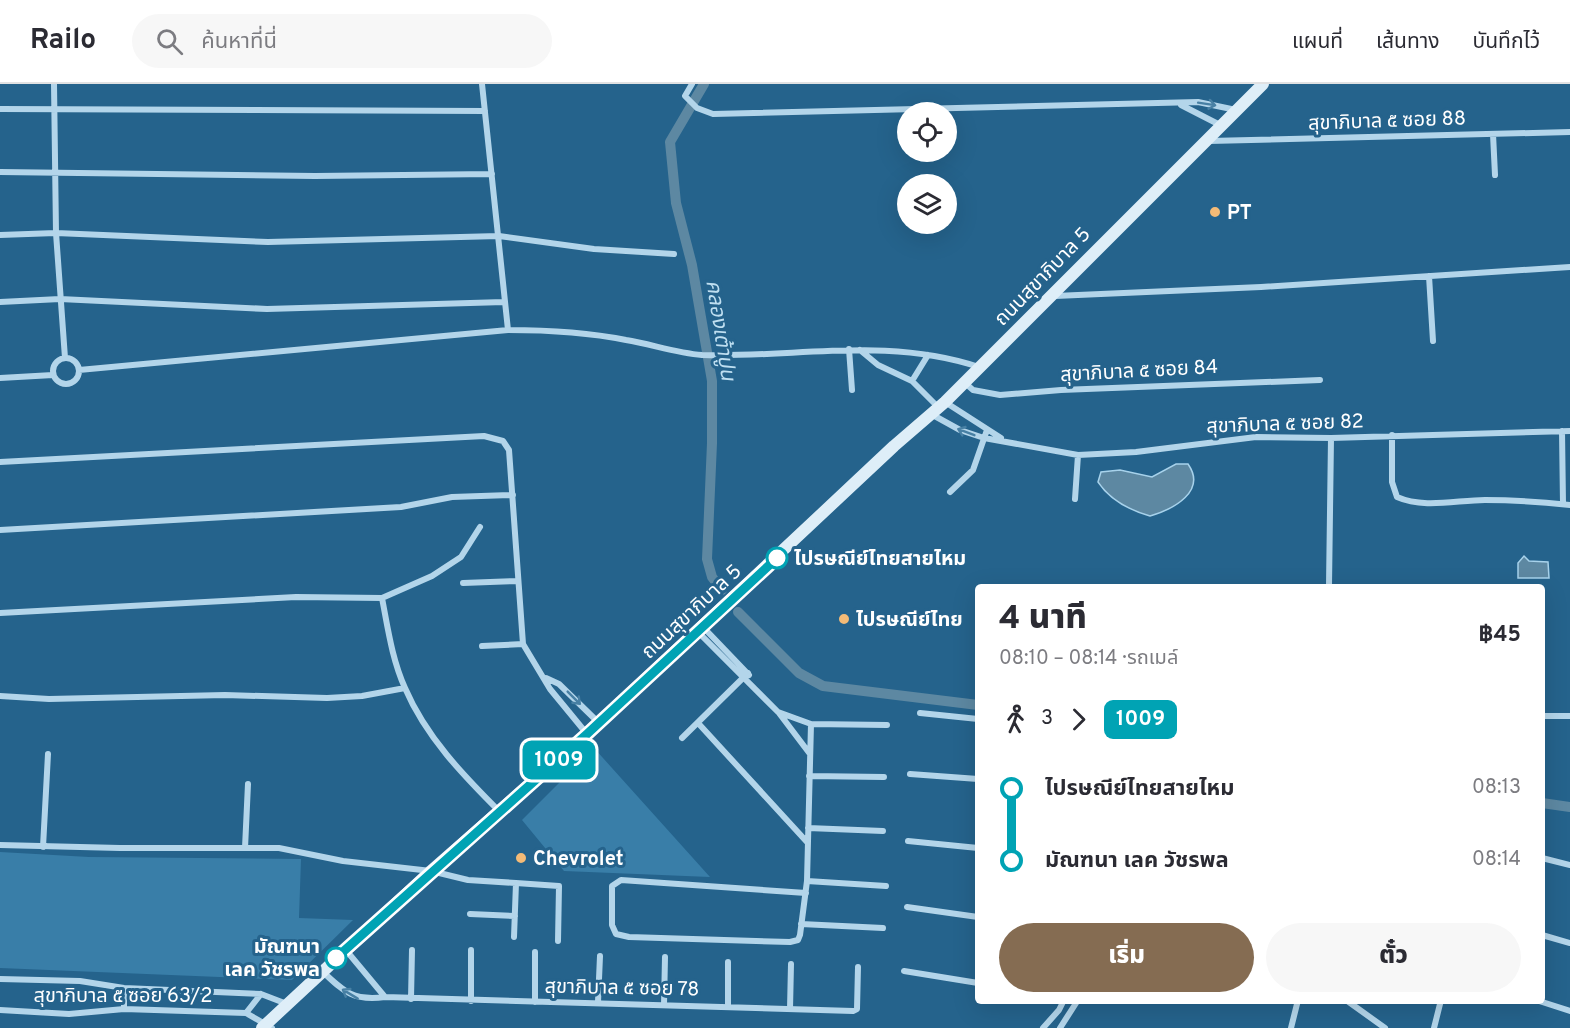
<!DOCTYPE html>
<html lang="th">
<head>
<meta charset="utf-8">
<style>
	:root { --surface:#fff; --page:#f7f7f7; --text:#2b2b33; --muted:#7c7c81; --line:#e1e1e2; --accent:#856c52 }
	body { margin:0; font-family:Overpass,"Noto Sans Thai",sans-serif; background:var(--page); color:var(--text); height:100vh; display:flex; flex-direction:column; font-size:22px; white-space:nowrap }
	* { box-sizing:border-box; margin:0 }
	p { font-size:20px; color:var(--muted) }
	.icon { flex:none; width:33px; height:33px; fill:none; stroke:currentColor; stroke-width:2; stroke-linecap:round; stroke-linejoin:round }
	.map { position:relative; flex:1; overflow:hidden }
	.details { position:absolute; left:975px; top:500px; width:570px; height:420px; display:flex; flex-direction:column; background:var(--surface); border-radius:6px; box-shadow:0 6px 24px #0002 }
	.details>* { flex:none }
	.badge { padding:0 12px; border-radius:9px; font-size:21px; line-height:39px }
	.fabs { position:absolute; left:897px; top:18px; display:grid; gap:12px }
	.fabs a { display:grid; place-items:center; width:60px; height:60px; border-radius:50%; background:var(--surface); box-shadow:0 6px 24px #0002; font-size:30px }
	.map>.badge { position:absolute; translate:-50% -50%; box-shadow:0 0 0 3px #fff }
	.legs { display:flex; align-items:center; gap:9px; height:66px; padding:0 24px; font-size:20px }
	.legs p { margin-inline-start:auto }
	.headline { display:flex; align-items:center; justify-content:space-between; height:102px; padding:0 24px }
	h1 { font-size:33px; font-weight:800; line-height:45px }
	.button { display:flex; gap:12px; margin-top:auto; padding:12px 24px }
	.button a { flex:1; height:69px; border-radius:36px; background:var(--accent); color:#fff; font-size:24px; font-weight:800; line-height:69px; text-align:center }
	.button a+a { background:var(--page); color:var(--text) }
	ul { padding:0 24px; list-style:none }
	li { display:flex; align-items:center; gap:21px; height:72px; font-size:22px }
	li i { display:grid; place-items:center; width:9px; height:100%; margin:0 8px; background:currentColor }
	li i::after { content:''; width:15px; height:15px; margin:-8px; border:4px solid; border-radius:50%; background:var(--surface) }
	li p { margin-inline-start:auto }
	li:first-child i { background:linear-gradient(#0000 50%,currentColor 0) }
	li:last-child i { background:linear-gradient(currentColor 50%,#0000 0) }
	header { display:flex; align-items:center; gap:36px; box-sizing:border-box; height:84px; padding:0 30px; background:var(--surface); border-bottom:2px solid var(--line) }
	header strong { font-size:28px }
	nav { display:flex; gap:33px; margin-inline-start:auto; font-size:21px }
	.search { width:420px; height:54px; background:var(--page); display:flex; align-items:center; gap:15px; box-sizing:border-box; padding:0 21px; border-radius:33px; color:var(--muted); font-size:22px }
	.map>svg:first-child { display:block }
	.green { fill:#397ea8 }
	.water { fill:#5d88a2; stroke:#a7d2eb; stroke-width:1.5 }
	.lines { fill:none; stroke-linecap:round; stroke-linejoin:round }
	.canal { stroke:#5d88a2; stroke-width:10 }
	.street { stroke:#b3d5ea; stroke-width:6 }
	.secondary { stroke:#deeef8; stroke-width:12 }
	.oneway { stroke:#4880a4 }
	.line-1-casing { stroke:#fff; stroke-width:14 }
	.line-1 { stroke:#00a3b4; stroke-width:9 }
	.poi-dot { fill:#f4bb77; stroke:#25638c; stroke-width:2 }
	.stop-1-dot { fill:#fff; stroke:#00a3b4; stroke-width:3 }
	.labels { text-anchor:middle; stroke-width:6; stroke-linejoin:round; paint-order:stroke }
	.street-label { font-size:20px; fill:#fff; stroke:#25638c }
	.poi-label { font-size:20px; font-weight:bold; fill:#fff; stroke:#25638c; text-anchor:start }
	.stop-label { font-size:20px; font-weight:bold; fill:#fff; stroke:#25638c; text-anchor:start }
	.water-label { font-size:21px; font-style:italic; fill:#bfdff1; stroke:#25638c }
</style>
</head>
<body>
<header>
<strong>Railo</strong>
<div class="search"><svg class="icon" aria-label="search" viewBox="0 0 24 24"><circle cx="10" cy="10" r="6"/><path d="M15 15l6 6"/></svg>ค้นหาที่นี่</div>
<nav><a>แผนที่</a><a>เส้นทาง</a><a>บันทึกไว้</a></nav>
</header>
<div class="map">
<svg width="1570" height="944" viewBox="0 0 1570 944">
	<rect width="100%" height="100%" fill="#25638c"/>
	<!-- green -->
	<path class="green" d="M 594,664 L 710,793 L 564,787 L 522,736 Z
		M 0,768 L 89,773 L 301,775 L 299,834 L 353,836 L 292,896 L 0,884 Z"/>
	<!-- water -->
	<path class="water" d="M 1176,380 L 1188,380 C 1207,407 1174,425 1150,432 C 1129,426 1110,416 1098,398 L 1101,388 L 1120,386 L 1152,393 Z
		M 1524,472 L 1529,477 L 1548,478 L 1549,494 L 1518,494 L 1518,479 Z"/>
	<g class="lines">
		<!-- canal -->
		<path class="canal" d="M 704,0 L 670,58 L 676,119 L 692,181 L 712,297 L 712,359 L 707,475 L 712,493 L 722,506
			M 738,528 L 799,589 L 823,602 L 978,621
			M 1542,719 L 1570,723"/>
		<!-- street -->
		<path class="street" d="M 54,0 L 56,149 L 65,274
			M 482,0 L 508,246
			M 692,0 L 685,12 L 697,24 L 713,30 L 1198,18 L 1236,26
			M 1181,21 L 1222,42
			M 0,25 L 485,27
			M 1493,50 L 1495,91
			M 1209,57 L 1570,48
			M 0,88 L 315,92 L 492,90
			M 0,151 L 56,149 L 268,158 L 499,152 L 594,165 L 674,170
			M 1429,192 L 1433,257
			M 1055,212 L 1261,203 L 1570,183
			M 0,218 L 60,215 L 267,225 L 504,218
			M 849,265 L 852,306
			M 860,266 L 878,281 L 912,297 L 938,323
			M53 287a13 13 0 1 1 26 0a13 13 0 1 1-26 0Z
			M 79,286 L 508,246 C 548,246 586,248 626,256 C 651,260 676,269 702,271 C 797,274 885,252 979,283
			M 0,294 L 53,291
			M 912,297 L 928,271
			M 964,298 L 973,306 L 1000,311 L 1061,306 L 1320,296
			M 945,318 L 1001,354
			M 931,330 L 960,346 L 984,354 L 1078,371 L 1136,368 L 1256,353 L 1331,354 L 1570,347
			M 1562,347 L 1563,420
			M 1392,351 L 1392,398 L 1397,413 C 1424,425 1457,416 1485,416 C 1513,416 1542,418 1570,421
			M 0,378 L 484,352 L 503,357 L 509,366 L 523,560 L 550,605 L 587,650
			M 950,408 L 973,386 L 987,346
			M 1075,415 L 1078,371
			M 0,446 L 401,423 L 452,413 L 513,411
			M 463,499 L 518,497
			M 1329,502 L 1331,354
			M 382,514 L 432,492 L 461,473 L 480,443
			M 0,529 L 296,513 L 382,514 C 388,545 392,575 405,604 C 426,653 463,691 500,728
			M 703,543 L 749,591
			M 698,548 L 778,628 L 811,640 L 887,641
			M 482,562 L 523,560
			M 546,594 L 559,600 L 599,639
			M 0,612 L 49,615 L 225,611 L 327,614 L 362,612 L 405,604
			M 779,629 L 810,670
			M 920,629 L 978,635
			M 1542,632 L 1570,632
			M 698,639 L 807,758
			M 682,654 L 748,589
			M 910,690 L 978,695
			M 809,692 L 884,693
			M 808,744 L 883,747
			M 908,757 L 978,764
			M 0,761 L 120,764 L 279,764 L 343,777 L 431,787 L 468,796 L 516,799 L 514,853
			M 43,763 L 48,670
			M 245,764 L 248,700
			M 1542,774 L 1570,781
			M 807,797 L 886,802
			M 516,799 L 559,802 L 558,857
			M 806,809 L 621,796 L 612,802 L 612,841 L 616,850 L 629,853 L 790,858 L 798,856 L 800,851 L 807,797 L 811,640
			M 907,823 L 978,833
			M 470,830 L 515,832
			M 801,840 L 883,844
			M 1542,851 L 1570,859
			M 345,865 L 385,913
			M 728,878 L 728,923
			M 322,887 C 345,909 354,917 385,913 L 853,927 L 857,925 L 858,883
			M 904,887 L 978,899
			M 0,895 L 80,897 L 124,904 L 261,910 L 287,920
			M 124,904 L 124,925
			M 411,915 L 412,866
			M 1346,916 L 1385,944
			M 1536,916 L 1570,927
			M 471,917 L 471,866
			M 535,918 L 535,868
			M 598,918 L 600,872
			M 664,921 L 665,873
			M 790,925 L 791,880
			M 0,926 L 69,930 L 124,925 L 246,929 L 272,944
			M 246,929 L 261,910
			M 1043,944 L 1059,926 L 1064,916
			M 1060,944 L 1078,916
			M 1291,944 L 1298,916
			M 1434,944 L 1441,916"/>
		<!-- secondary -->
		<path class="secondary" d="M 262,944 L 431,787 L 587,650 L 894,362 L 945,318 L 1263,0"/>
	</g>
	<!-- one-way arrows -->
	<defs><path id="oneway-shaft" d="M-6 0H5M1.5-3L5.5 0L1.5 3" fill="none" stroke-width="1.6" stroke-linecap="round" stroke-linejoin="round" transform="scale(1.5)"/></defs>
	<g class="oneway">
		<use href="#oneway-shaft" transform="translate(1207 20) rotate(9)"/>
		<use href="#oneway-shaft" transform="translate(966 348) rotate(-159)"/>
		<use href="#oneway-shaft" transform="translate(574 614) rotate(45)"/>
		<use href="#oneway-shaft" transform="translate(350 910) rotate(-149)"/>
	</g>
	<g class="lines">
		<!-- line-1 casing -->
		<g class="line-1-casing">
			<path id="line-1" d="M 336,874 L 587,650 L 777,474"/>
		</g>
		<!-- line-1 -->
		<use href="#line-1" class="line-1"/>
	</g>
	<!-- markers -->
	<g class="poi-dot">
		<circle cx="1215" cy="128" r="6"/>
		<circle cx="844" cy="535" r="6"/>
		<circle cx="521" cy="774" r="6"/>
	</g>
	<g class="stop-1-dot">
		<circle cx="777" cy="474" r="10"/>
		<circle cx="336" cy="874" r="10"/>
	</g>
	<g class="labels">
		<!-- street labels -->
		<g class="street-label">
			<text transform="translate(1387 36) rotate(-2)" y="7">สุขาภิบาล ๕ ซอย 88</text>
			<text transform="translate(1042 192) rotate(-46)" y="7">ถนนสุขาภิบาล 5</text>
			<text transform="translate(1139 286) rotate(-3)" y="7">สุขาภิบาล ๕ ซอย 84</text>
			<text transform="translate(1285 339) rotate(-2)" y="7">สุขาภิบาล ๕ ซอย 82</text>
			<text transform="translate(691 527) rotate(-43)" y="7">ถนนสุขาภิบาล 5</text>
			<text transform="translate(622 903) rotate(1)" y="7">สุขาภิบาล ๕ ซอย 78</text>
			<text x="123" y="918">สุขาภิบาล ๕ ซอย 63/2</text>
		</g>
		<!-- poi labels -->
		<g class="poi-label">
			<text x="1227" y="135">PT</text>
			<text x="856" y="542">ไปรษณีย์ไทย</text>
			<text x="533" y="781">Chevrolet</text>
		</g>
		<!-- stop labels -->
		<g class="stop-label">
			<text x="794" y="481">ไปรษณีย์ไทยสายไหม</text>
			<text x="320" y="869" text-anchor="end">มัณฑนา<tspan x="320" dy="23">เลค วัชรพล</tspan></text>
		</g>
		<!-- water labels -->
		<g class="water-label">
			<text transform="translate(721 246) rotate(81)" y="7">คลองเต้าปูน</text>
		</g>
	</g>
</svg>
<div class="fabs">
<a><svg class="icon" aria-label="locate" viewBox="0 0 24 24"><circle cx="12" cy="12" r="6"/><path d="M12 2v4M12 18v4M2 12h4M18 12h4"/></svg></a>
<a><svg class="icon" aria-label="layers" viewBox="0 0 24 24"><path d="M12 4l9 5-9 5-9-5zM3 14l9 5 9-5"/></svg></a>
</div>
<b class="badge" style="left:559px;top:676px;background:#00a3b4;color:#fff">1009</b>
<section class="details">
<div class="headline"><div><h1>4 นาที</h1><p>08:10 – 08:14 · รถเมล์</p></div><b>฿45</b></div>
<div class="legs"><svg class="icon" aria-label="walk" viewBox="0 0 24 24"><circle cx="13" cy="4" r="2"/><path d="M13 8l-2 6 4 7M11 14l-3 7M7 12l3-4h3l4 4"/></svg>3<svg class="icon" aria-label="forward" viewBox="0 0 24 24"><path d="M9 5l7 7-7 7"/></svg><b class="badge" style="background:#00a3b4;color:#fff">1009</b></div>
<ul>
<li><i style="color:#00a3b4"></i><b>ไปรษณีย์ไทยสายไหม</b><p>08:13</p></li>
<li><i style="color:#00a3b4"></i><b>มัณฑนา เลค วัชรพล</b><p>08:14</p></li>
</ul>
<div class="button"><a>เริ่ม</a><a>ตั๋ว</a></div>
</section>
</div>
</body>
</html>
